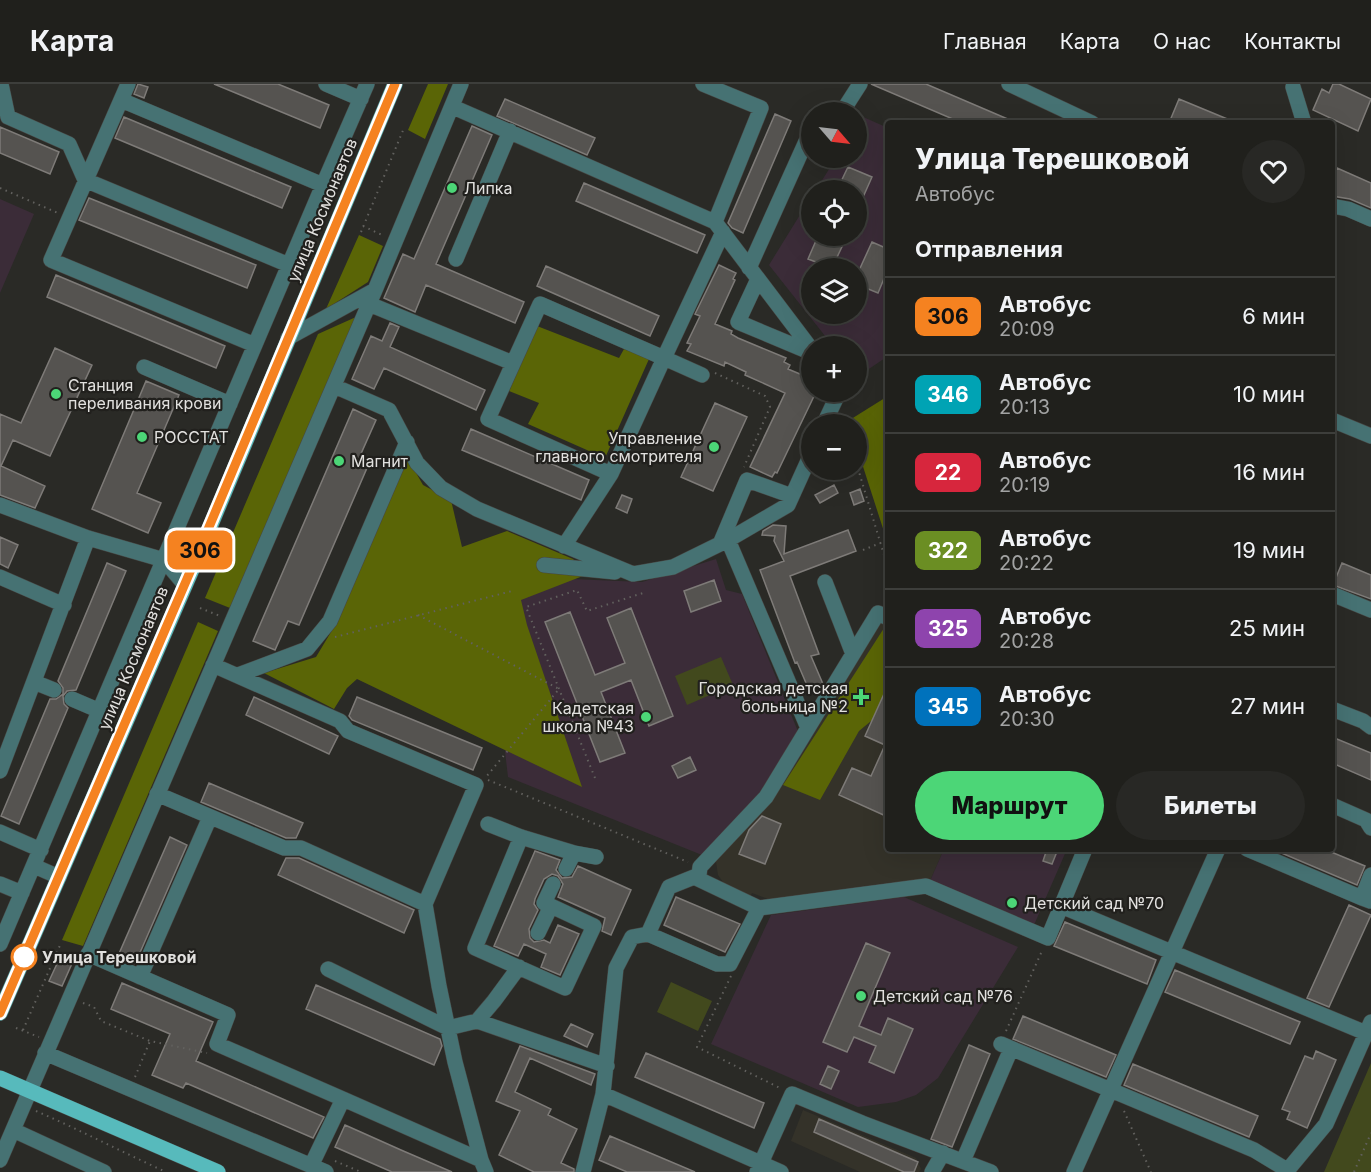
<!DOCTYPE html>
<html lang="ru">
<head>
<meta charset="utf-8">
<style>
	:root { --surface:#20201c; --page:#282825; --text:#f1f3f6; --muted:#a2a3a3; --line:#3d3e3b; --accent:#4cd677 }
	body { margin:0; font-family:Inter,sans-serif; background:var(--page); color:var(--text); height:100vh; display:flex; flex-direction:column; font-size:22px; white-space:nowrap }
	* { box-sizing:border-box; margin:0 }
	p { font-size:20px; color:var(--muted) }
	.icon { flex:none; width:33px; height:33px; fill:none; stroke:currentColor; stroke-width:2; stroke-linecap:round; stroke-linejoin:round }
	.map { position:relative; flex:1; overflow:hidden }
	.details { position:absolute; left:885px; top:36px; width:450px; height:732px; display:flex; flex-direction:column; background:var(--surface); border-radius:6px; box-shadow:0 6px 24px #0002,0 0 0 2px var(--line) }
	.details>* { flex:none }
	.badge { padding:0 12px; border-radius:9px; font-size:21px; line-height:39px }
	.needle { width:39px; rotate:118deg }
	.tools { position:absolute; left:801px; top:18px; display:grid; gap:12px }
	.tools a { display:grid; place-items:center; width:66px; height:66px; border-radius:50%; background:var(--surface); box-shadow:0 6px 24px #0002,0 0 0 2px var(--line); font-size:30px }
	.map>.badge { position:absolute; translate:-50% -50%; box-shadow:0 0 0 3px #fff }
	h2 { padding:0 30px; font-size:22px; line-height:54px }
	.round { display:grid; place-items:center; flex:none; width:63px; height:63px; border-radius:32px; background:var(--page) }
	.overview { display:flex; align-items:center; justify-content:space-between; height:102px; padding:0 30px }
	h1 { font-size:28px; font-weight:800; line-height:45px }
	.cta { display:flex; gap:12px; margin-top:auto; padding:12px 30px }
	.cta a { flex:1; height:69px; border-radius:36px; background:var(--accent); color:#111; font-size:24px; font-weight:800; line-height:69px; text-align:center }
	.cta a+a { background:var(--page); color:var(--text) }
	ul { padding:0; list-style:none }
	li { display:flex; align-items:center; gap:18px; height:78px; padding:0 30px; border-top:2px solid var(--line) }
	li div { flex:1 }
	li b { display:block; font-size:22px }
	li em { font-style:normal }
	li .badge { min-width:66px; font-weight:700; text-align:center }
	header { display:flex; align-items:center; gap:36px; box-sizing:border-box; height:84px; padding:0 30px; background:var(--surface); border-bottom:2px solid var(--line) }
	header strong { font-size:28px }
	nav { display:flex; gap:33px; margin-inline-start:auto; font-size:21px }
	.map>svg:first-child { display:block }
	.built { fill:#343229 }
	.education { fill:#3b2c38; fill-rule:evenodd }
	.green { fill:#42491d }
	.forest { fill:#5a6506 }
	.building { fill:#555350; stroke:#7e7b78; stroke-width:1.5 }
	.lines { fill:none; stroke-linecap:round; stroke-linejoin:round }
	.minor-casing { stroke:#474744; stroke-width:16 }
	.major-casing { stroke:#474744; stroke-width:16 }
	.path { stroke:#62615e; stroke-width:2; stroke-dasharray:1.5 4.5; stroke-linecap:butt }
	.minor { stroke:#467273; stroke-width:15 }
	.major { stroke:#57babc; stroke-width:15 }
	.line-casing { stroke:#fff; stroke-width:14 }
	.line { stroke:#f58220; stroke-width:9 }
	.poi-dot { fill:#4cd677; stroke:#21201d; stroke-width:2 }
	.stop-dot { fill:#fff; stroke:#f58220; stroke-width:3 }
	.labels { text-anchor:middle; stroke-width:4.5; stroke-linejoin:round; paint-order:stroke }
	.poi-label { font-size:16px; fill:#e2e1df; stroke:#21201d; text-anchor:start }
	.street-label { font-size:16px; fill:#e2e1df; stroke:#21201d }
	.stop-label { font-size:16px; font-weight:bold; fill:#e2e1df; stroke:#21201d; text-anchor:start }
</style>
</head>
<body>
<header>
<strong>Карта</strong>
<nav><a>Главная</a><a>Карта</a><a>О нас</a><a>Контакты</a></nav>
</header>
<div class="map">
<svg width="1371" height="1088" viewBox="0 0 1371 1088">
	<rect width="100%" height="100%" fill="#2a2a26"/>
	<!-- built -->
	<path class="built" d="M 883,535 L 888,537 L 888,765 L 944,765 L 930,797 L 913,796 L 913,799 L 894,798 L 768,815 L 752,809 L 748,816 L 732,811 L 718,791 L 716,777 L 786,689 Z
		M 803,1026 L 916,1074 L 921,1085 L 919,1088 L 860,1088 L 791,1057 Z"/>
	<!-- education -->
	<path class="education" d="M 861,32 L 888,44 L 888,272 L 857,293 L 856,262 L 833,262 L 769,181 L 811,113 L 812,152 L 856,152 L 856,106 L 816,106 L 836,74 L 856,74 L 857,40 ZM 812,184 L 856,184 L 856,230 L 812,230 Z
		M 0,115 L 34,130 L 0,209 Z
		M 716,475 L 726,506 L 742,510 L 799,650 L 763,706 L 702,771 L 508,693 L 499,616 L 505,492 L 642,498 Z
		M 944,765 L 1067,765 L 1034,841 L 930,797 Z
		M 904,813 L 1018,863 L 938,994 L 916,1011 L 896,1018 L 858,1023 L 711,960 L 771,831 Z"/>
	<!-- green -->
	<path class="green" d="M 721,573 L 733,601 L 687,621 L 675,592 Z
		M 671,898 L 712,917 L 698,947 L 657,928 Z
		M 1371,979 L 1371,1088 L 1324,1088 Z"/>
	<!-- forest -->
	<path class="forest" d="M 428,0 L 448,0 L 425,55 L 408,46 Z
		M 359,151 L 383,162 L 368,198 L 326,225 Z
		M 356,233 L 230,524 L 205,514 L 318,250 Z
		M 537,242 L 619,274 L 624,265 L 649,275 L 605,374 L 528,340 L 539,319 L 509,307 Z
		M 888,312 L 888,351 L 885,352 L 888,360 L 888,460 L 857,364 L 856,340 L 849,340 L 848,337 Z
		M 407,373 L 423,401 L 451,416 L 462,463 L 507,447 L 573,475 L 588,490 L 521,516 L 527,541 L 582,703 L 357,595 L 347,604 L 334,625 L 264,589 L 316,573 L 331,548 Z
		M 198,538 L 218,547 L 83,862 L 62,856 Z
		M 886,541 L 888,542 L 888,623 L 859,647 L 820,716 L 783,701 Z"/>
	<!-- building -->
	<path class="building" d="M 138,0 L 148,3 L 144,14 L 134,10 Z
		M 214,0 L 278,0 L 329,21 L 320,44 Z
		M 871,0 L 926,0 L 1017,39 L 962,39 Z
		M 1333,0 L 1339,0 L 1371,15 L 1358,47 L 1313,26 L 1322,5 L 1329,9 Z
		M 505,15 L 595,54 L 587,71 L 497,32 Z
		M 1179,15 L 1237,39 L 1169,39 Z
		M 775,30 L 791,37 L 743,149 L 732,144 L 728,139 Z
		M 124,33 L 291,103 L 282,124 L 115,54 Z
		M 472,42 L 492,51 L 436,180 L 524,218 L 515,239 L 426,201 L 415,228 L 384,214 L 403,170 L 414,175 Z
		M 0,43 L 59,68 L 50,90 L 0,69 Z
		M 848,83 L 872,93 L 856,129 L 856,106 L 837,106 Z
		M 1337,84 L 1371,99 L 1371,124 L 1350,115 L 1332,112 L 1332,97 Z
		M 584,99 L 705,151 L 697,169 L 576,117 Z
		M 89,114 L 256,181 L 247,204 L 79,136 Z
		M 818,152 L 847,152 L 832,184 L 808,175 Z
		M 872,158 L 888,165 L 888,185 L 878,209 L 856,200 L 856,193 Z
		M 719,181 L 736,189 L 733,195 L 735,196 L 715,240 L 732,247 L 731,250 L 738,254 L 786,274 L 784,278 L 790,281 L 788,285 L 812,295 L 812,308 L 816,308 L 777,389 L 775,388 L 772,393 L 750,383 L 785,309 L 745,291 L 746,288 L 725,278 L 724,282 L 687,267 L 691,260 L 687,259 L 700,232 L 695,230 Z
		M 546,182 L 659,232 L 650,252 L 537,202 Z
		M 56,191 L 225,262 L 216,284 L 47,213 Z
		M 390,239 L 399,243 L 390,263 L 485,306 L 476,326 L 384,284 L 374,305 L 352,295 L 371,252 L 382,257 Z
		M 55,264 L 92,281 L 50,372 L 13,356 L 1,382 L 45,402 L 35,424 L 0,411 L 0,330 L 21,339 Z
		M 146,297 L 179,311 L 137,409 L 161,419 L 148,449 L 92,425 Z
		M 715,319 L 747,333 L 713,407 L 681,393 Z
		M 353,325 L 376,336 L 360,372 L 370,377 L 299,541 L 288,537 L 275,566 L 253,557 Z
		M 471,345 L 589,396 L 581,416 L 462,366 Z
		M 834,401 L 838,409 L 820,419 L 815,411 Z
		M 860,405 L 864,417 L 854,421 L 850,409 Z
		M 622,411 L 632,415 L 627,429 L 616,424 Z
		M 773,441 L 786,442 L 784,470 L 848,446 L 856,467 L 790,492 L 819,570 L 811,572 L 823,600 L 809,606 L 797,578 L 795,579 L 760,486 L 784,477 L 774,457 L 775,452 L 762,451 L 763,447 Z
		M 0,453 L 18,461 L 8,484 L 0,480 Z
		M 107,479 L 126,487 L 76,606 L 67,607 L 63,612 L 64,620 L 68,624 L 19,740 L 1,732 L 50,615 L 56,615 L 63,610 L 63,604 L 58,597 Z
		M 1342,479 L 1371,491 L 1371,515 L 1333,501 Z
		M 714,496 L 721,517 L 691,528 L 684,507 Z
		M 631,524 L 673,632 L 649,642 L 631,596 L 601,608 L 625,669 L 600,678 L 545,538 L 570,528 L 595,591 L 625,579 L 607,534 Z
		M 888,601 L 888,733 L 839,711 L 852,684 L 871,692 L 885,661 L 865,652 Z
		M 254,613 L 338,652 L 329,670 L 246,631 Z
		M 357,613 L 482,664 L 473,686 L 352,636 L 349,632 Z
		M 1332,653 L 1371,669 L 1371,696 L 1332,679 Z
		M 690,673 L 696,686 L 678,694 L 672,682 Z
		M 209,699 L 303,739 L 296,754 L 286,754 L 201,718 Z
		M 762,732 L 781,740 L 765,780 L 739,770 L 749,746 Z
		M 170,753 L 187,761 L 135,880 L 118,872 Z
		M 1047,765 L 1058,765 L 1052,780 L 1043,777 Z
		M 1272,765 L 1324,765 L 1365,782 L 1357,801 Z
		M 535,767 L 560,776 L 556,786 L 562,794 L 572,793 L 578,782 L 631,806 L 611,851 L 602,847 L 605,834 L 558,813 L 563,800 L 558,792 L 552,790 L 544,795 L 535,815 L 534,820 L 538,826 L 529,845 L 530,854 L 534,858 L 544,856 L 550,859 L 558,841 L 579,850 L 560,891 L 541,883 L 546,870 L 524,860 L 518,872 L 494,862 Z
		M 286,774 L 299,774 L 414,826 L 404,849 L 278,791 Z
		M 676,813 L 740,840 L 725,868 L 664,841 Z
		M 1349,821 L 1371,831 L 1329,923 L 1307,914 Z
		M 1065,838 L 1156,876 L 1147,900 L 1054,862 Z
		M 866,859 L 890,869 L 859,942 L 881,951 L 888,934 L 913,945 L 894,989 L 869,978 L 876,962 L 854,953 L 847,968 L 823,958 Z
		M 62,869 L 74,875 L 62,902 L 49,897 Z
		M 1175,886 L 1300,938 L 1290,960 L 1165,908 Z
		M 122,899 L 213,938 L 196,977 L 324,1033 L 313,1054 L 186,999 L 183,1004 L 152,991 L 170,950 L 111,925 Z
		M 316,901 L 440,955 L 442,962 L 434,981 L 306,925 Z
		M 1023,932 L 1116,971 L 1106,993 L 1013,955 Z
		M 571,940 L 593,950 L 587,963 L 564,952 Z
		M 969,961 L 990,970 L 952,1063 L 931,1055 Z
		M 520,962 L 595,990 L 591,1001 L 530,974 L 515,1008 L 551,1025 L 548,1031 L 577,1045 L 561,1079 L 574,1085 L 574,1088 L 534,1088 L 499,1071 L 520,1027 L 496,1017 Z
		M 1316,967 L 1336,976 L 1307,1044 L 1287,1035 L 1290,1028 L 1282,1025 L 1305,972 L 1313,975 Z
		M 646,969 L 764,1019 L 754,1044 L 635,993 Z
		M 1133,980 L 1258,1032 L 1249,1053 L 1124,1001 Z
		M 828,982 L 839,987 L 831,1005 L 820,1000 Z
		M 819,1035 L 918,1078 L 914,1088 L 904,1088 L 814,1048 Z
		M 345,1041 L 401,1066 L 452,1088 L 392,1088 L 335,1063 Z
		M 610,1052 L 695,1088 L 627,1088 L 599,1076 Z"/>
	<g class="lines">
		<!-- minor casing -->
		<g class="minor-casing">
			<path id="minor" d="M 1,0 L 8,33 L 69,60 L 85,96 L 289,181
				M 128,0 L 51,176 L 255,261
				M 326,0 L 361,15
				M 703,0 L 761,24 L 715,138
				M 1009,0 L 1092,39
				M 1293,3 L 1304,39
				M 121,16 L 323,101
				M 453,23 L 715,138 L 812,266
				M 842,28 L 860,0
				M 1332,122 L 1348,125 L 1371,135
				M 456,175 L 510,47
				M 749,184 L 808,53
				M 758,195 L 738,238 L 812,269
				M 369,220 L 513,279
				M 288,254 L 375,206
				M 144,283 L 230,320
				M 702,291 L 664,274 L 723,148
				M 334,302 L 389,326 L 417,379 L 441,404 L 477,425 L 633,490 L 673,483 L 728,456 L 788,421 L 812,368
				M 1332,336 L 1371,352
				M 824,340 L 839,308
				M 0,421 L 88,454 L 164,476 L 197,474
				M 728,456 L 808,644
				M 720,460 L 747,396 L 792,412
				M 564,462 L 611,390 L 488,335 L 540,220 L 664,274 L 611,390
				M 164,476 L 185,501
				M 544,481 L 615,488
				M 0,493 L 64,521
				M 825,498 L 853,570
				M 1332,510 L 1371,526
				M 213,581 L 340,637 L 348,647 L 476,701 L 425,820 L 439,902 L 455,978 L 481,1076
				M 238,591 L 307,565 L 330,537 L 407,358
				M 34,598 L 54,606
				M 72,615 L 100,627
				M 1332,625 L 1363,637 L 1371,643
				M 0,687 L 88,454
				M 157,710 L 284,764 L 301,764 L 425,820
				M 1332,721 L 1366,736 L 1371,744
				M 488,740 L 521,753 L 574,769 L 566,785
				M 0,748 L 41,766
				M 521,753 L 475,864 L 565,904 L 594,842 L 551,822 L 538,849
				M 1247,765 L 1362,814
				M 574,769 L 596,773
				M 34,782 L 59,793
				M 694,793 L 759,824
				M 0,800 L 22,809
				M 1370,817 L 1362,814 L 1371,791
				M 551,822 L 544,819 L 553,800
				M 1061,822 L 1366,949
				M 648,850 L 669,803 L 699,791 L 700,783 L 766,713 L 878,529 L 888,534
				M 0,860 L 323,101 L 367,0
				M 88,870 L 228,931 L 217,960 L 343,1015
				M 328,885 L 448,944 L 477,937 L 607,982
				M 140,893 L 210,733
				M 477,937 L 494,917 L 519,883
				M 1001,960 L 1254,1066 L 1287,1086
				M 45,969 L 326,1088
				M 603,1010 L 781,1088
				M 13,1046 L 104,1088
				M 0,1076 L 375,206 L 461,0
				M 963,1077 L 1011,965
				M 311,1082 L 343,1015 L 481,1076 L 486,1088
				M 583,1088 L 603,1010 L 616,884 L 632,853 L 648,850 L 717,880 L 730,880 L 759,824 L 926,802 L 1048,854 L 1085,765
				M 757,1088 L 792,1010 L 862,1039 L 991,1088
				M 932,1088 L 943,1069
				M 1074,1088 L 1218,765
				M 1286,1088 L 1326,1040 L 1371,938"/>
		</g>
		<!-- major casing -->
		<g class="major-casing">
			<path id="major" d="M 0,929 L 197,474 L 395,0
				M 0,994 L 218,1088"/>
		</g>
		<!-- path -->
		<path class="path" d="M 0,104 L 58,129
			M 363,142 L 382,151
			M 361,148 L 404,44
			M 715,289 L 765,312 L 770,323 L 744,383
			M 856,378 L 888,484
			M 863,466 L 888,456
			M 200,524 L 220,532
			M 418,531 L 559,605 L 486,693
			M 335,553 L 512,507
			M 595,694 L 526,523 L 577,506 L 587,527 L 643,509
			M 488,696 L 688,778
			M 731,892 L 697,963 L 780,1004
			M 83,919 L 94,923 L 101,937 L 150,957 L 207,969
			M 16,944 L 39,953
			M 23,946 L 61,859
			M 1006,947 L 1042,867
			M 135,993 L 150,957
			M 36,1027 C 80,1046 122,1068 166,1088
			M 1124,1027 L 1151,1088
			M 335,1077 L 361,1088
			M 1354,1088 L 1371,1049"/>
		<!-- minor -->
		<use href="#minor" class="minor"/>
		<!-- major -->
		<use href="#major" class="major"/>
	</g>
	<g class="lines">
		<!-- line casing -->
		<g class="line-casing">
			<path id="line" d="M 0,929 L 196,474 L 395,0"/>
		</g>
		<!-- line -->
		<use href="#line" class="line"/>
	</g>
	<!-- markers -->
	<g class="poi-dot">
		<circle cx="452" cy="104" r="6"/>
		<circle cx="56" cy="310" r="6"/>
		<circle cx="142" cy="353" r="6"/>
		<circle cx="714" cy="363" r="6"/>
		<circle cx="339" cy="377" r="6"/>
		<path d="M858 604h6v6h6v6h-6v6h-6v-6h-6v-6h6z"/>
		<circle cx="646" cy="633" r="6"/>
		<circle cx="1012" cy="819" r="6"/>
		<circle cx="861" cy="912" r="6"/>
	</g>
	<circle class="stop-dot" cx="24" cy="873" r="12"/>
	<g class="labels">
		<!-- poi labels -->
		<g class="poi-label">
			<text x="464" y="110">Липка</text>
			<text x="68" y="307">Станция<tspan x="68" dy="18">переливания крови</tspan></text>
			<text x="154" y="359">РОССТАТ</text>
			<text x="702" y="360" text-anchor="end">Управление<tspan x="702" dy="18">главного смотрителя</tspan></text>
			<text x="351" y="383">Магнит</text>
			<text x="848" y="610" text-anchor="end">Городская детская<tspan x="848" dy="18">больница №2</tspan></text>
			<text x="634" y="630" text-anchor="end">Кадетская<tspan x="634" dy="18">школа №43</tspan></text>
			<text x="1024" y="825">Детский сад №70</text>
			<text x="873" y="918">Детский сад №76</text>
		</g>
		<!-- street labels -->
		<g class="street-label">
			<text transform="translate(322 126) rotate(-67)" y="6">улица Космонавтов</text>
			<text transform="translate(133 574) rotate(-67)" y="6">улица Космонавтов</text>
		</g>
		<!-- stop labels -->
		<g class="stop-label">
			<text x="42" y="879">Улица Терешковой</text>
		</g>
	</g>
</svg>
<div class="tools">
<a><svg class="needle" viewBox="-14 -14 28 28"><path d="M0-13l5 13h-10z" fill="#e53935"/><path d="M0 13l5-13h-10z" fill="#a2a3a3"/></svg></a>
<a><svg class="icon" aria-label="locate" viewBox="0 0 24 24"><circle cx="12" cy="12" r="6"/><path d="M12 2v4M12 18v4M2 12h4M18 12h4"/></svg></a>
<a><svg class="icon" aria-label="layers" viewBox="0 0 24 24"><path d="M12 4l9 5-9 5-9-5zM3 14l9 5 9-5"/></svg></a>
<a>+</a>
<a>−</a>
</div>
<b class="badge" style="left:200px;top:466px;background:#f58220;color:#111">306</b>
<section class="details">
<div class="overview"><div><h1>Улица Терешковой</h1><p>Автобус</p></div><a class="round"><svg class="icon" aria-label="heart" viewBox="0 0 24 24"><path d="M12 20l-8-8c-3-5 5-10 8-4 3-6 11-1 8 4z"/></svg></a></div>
<h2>Отправления</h2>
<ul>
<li><span class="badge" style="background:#f58220;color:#111">306</span><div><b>Автобус</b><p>20:09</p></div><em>6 мин</em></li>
<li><span class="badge" style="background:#00a3b4;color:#fff">346</span><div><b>Автобус</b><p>20:13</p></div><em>10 мин</em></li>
<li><span class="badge" style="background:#d7263d;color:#fff">22</span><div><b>Автобус</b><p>20:19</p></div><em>16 мин</em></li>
<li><span class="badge" style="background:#6b8e23;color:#fff">322</span><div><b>Автобус</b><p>20:22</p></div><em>19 мин</em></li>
<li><span class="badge" style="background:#8e44ad;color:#fff">325</span><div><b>Автобус</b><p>20:28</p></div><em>25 мин</em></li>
<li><span class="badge" style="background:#0072bc;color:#fff">345</span><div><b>Автобус</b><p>20:30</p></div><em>27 мин</em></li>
</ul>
<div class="cta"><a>Маршрут</a><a>Билеты</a></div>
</section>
</div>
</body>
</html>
